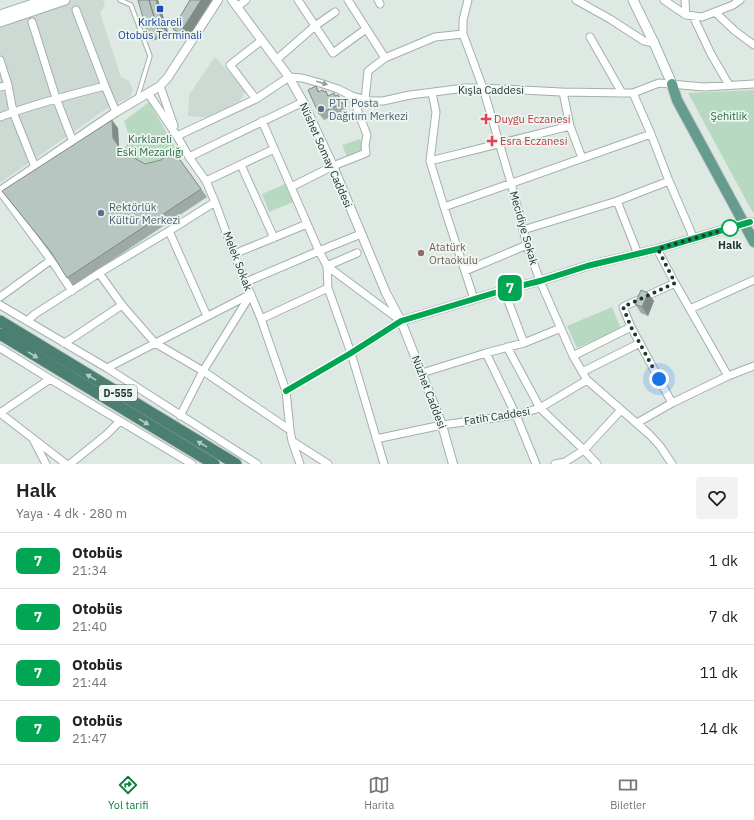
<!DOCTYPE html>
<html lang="tr">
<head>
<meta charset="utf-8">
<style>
	:root { --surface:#fff; --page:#f2f2f2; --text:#222; --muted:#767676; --line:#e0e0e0; --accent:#0b8043 }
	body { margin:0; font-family:"IBM Plex Sans",sans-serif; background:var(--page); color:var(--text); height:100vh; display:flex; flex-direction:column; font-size:15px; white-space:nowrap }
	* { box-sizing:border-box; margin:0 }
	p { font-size:13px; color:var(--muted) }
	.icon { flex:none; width:22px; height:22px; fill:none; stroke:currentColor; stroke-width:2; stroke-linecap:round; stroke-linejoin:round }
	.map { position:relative; height:464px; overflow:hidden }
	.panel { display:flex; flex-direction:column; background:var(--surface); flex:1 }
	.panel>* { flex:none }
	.badge { padding:0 8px; border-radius:6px; font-size:14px; line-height:26px }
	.you { position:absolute; width:20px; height:20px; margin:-10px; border:3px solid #fff; border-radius:50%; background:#1a73e8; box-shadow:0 0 0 6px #1a73e833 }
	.map>.badge { position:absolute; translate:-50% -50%; box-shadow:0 0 0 2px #fff }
	.round { display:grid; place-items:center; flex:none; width:42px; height:42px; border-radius:4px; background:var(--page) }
	.head { display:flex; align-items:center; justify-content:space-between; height:68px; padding:0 16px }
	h1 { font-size:19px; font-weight:600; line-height:30px }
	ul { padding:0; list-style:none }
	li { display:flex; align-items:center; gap:12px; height:56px; padding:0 16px; border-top:1px solid var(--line) }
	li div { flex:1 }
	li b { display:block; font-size:15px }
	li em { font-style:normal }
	li .badge { min-width:44px; font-weight:700; text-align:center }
	.menu { display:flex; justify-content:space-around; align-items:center; height:56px; border-top:1px solid var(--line); background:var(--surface); font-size:11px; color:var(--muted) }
	.menu a { display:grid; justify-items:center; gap:2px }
	.menu .active { color:var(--accent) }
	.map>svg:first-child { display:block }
	.built { fill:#cdd9d3 }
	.green { fill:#b8d9c1 }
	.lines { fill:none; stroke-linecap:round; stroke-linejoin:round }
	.service-casing { stroke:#a2b0ab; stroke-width:5.5 }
	.minor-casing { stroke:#a2b0ab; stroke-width:9 }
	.tertiary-casing { stroke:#a2b0ab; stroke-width:10 }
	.secondary-casing { stroke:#9eb4ac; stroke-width:11 }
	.primary-casing { stroke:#bcc3c1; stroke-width:12 }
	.trunk-casing { stroke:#bcc3c1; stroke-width:13 }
	.service { stroke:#fff; stroke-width:3.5 }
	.minor { stroke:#fff; stroke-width:7 }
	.tertiary { stroke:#fff; stroke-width:8 }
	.secondary { stroke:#fff; stroke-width:9 }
	.primary { stroke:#659c8e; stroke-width:10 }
	.trunk { stroke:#4a7f72; stroke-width:11 }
	.wall { fill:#9daaa5 }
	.shaded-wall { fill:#808b86 }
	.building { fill:#b7c6c0; stroke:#808b86 }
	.oneway { fill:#909c98 }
	.oneway2 { fill:#b5ccc5 }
	.line-casing { stroke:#fff; stroke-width:9 }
	.line { stroke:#00a651; stroke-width:6 }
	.walk { stroke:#213831; stroke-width:4; stroke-dasharray:0 7.2 }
	.transit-dot { fill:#1a4fb4; stroke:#eef6f2; stroke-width:1.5 }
	.service-dot { fill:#5c6f8a; stroke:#eef6f2; stroke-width:1.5 }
	.health-dot { fill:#e0444e; stroke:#eef6f2; stroke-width:1.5 }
	.stop-dot { fill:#fff; stroke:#00a651; stroke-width:2 }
	.education-dot { fill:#8d6e63; stroke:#eef6f2; stroke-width:1.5 }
	.labels { text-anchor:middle; stroke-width:3.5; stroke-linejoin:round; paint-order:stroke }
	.shield { fill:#eef6f2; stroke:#5e716b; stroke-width:1 }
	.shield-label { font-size:10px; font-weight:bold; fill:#213831 }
	.transit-label { font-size:11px; fill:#164399; stroke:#eef6f2 }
	.street-label { font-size:11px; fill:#213831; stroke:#eef6f2 }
	.service-label { font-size:11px; fill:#4e5e75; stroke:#eef6f2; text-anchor:start }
	.park-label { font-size:11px; fill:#2d6c45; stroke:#eef6f2 }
	.health-label { font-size:11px; fill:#be3a42; stroke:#eef6f2; text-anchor:start }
	.stop-label { font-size:11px; font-weight:bold; fill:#213831; stroke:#eef6f2 }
	.education-label { font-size:11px; fill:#785e54; stroke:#eef6f2; text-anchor:start }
</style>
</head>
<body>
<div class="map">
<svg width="754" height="464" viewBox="0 0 754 464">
	<rect width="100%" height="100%" fill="#dee9e4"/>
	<!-- built -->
	<path class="built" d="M 73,0 L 103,0 L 105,5 L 100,13 L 121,77 L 129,81 L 133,90 L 130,97 L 106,109 L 0,183 L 0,24 Z
		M 215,57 L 242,86 L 245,92 L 240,101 L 210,118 L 188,116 L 189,95 Z"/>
	<!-- green -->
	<path class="green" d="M 754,90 L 754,212 L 753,213 L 688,93 Z
		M 149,102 L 180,156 L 169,164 L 154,169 L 135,161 L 124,149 L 130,138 L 124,121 Z
		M 360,139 L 363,149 L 347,157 L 342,145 Z
		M 285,184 L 293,202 L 269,212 L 262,194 Z
		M 612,307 L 621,329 L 577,348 L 567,326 Z"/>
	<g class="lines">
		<!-- service casing -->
		<g class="service-casing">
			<path id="service" d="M 120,0 L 131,5 L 150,56 L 137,99"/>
		</g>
		<!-- minor casing -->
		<g class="minor-casing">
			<path id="minor" d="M 298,0 L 333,53 L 366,29
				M 348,0 L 385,58
				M 378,0 L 380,4
				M 468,0 L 463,20 L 463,34 L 483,88 L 511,183 L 527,245 L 540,281 L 573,356 L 587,380 L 650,435 L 660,446 L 672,464
				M 576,0 L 610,19 L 644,41 L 654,43
				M 664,0 L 686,15 L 702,17 L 733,5 L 740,0
				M 685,0 L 686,15
				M 237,7 L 246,0
				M 76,10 L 105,86 L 116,112
				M 715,12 L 735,31 L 754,45
				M 693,16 L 711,54 L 729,85
				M 32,22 L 56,98 L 73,142
				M 590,37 L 622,93
				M 0,60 L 8,85 L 13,112 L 35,167
				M 276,60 L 315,26 L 335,12
				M 160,86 L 174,126
				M 0,87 L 8,85
				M 563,92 L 570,126 L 582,158
				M 148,93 L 177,136 L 189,157 L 206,181 L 215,202 L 234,254 L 261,319 L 286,391 L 290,430 L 292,441 L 300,464
				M 432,93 L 436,112 L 430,161 L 444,207 L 474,299
				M 256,99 L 230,65 L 262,40
				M 365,100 L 368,71 L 385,58 L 435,37 L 463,34
				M 0,117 C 34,104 69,95 105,86
				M 262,121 L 291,187 L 319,251 L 327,266 L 401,321 L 351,353 L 286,391
				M 177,136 L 256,99 L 289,77 L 302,78 L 320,83 L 338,89 L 352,96 L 370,101 L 383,101 L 410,95 L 465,88 L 483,88 L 561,92 L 625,93 L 633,93 L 659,83 L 704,87 L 754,84
				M 189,157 L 303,102
				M 430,161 L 570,126
				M 241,165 L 274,238
				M 206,181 L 274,149
				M 669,181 L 694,239
				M 291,187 L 333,166 L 366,153 L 365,145 L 367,135 L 352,96
				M 0,191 L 56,267 L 72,291
				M 617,201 L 638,254
				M 215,202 L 169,231 L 99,273 L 122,305 L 155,343 L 203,371 L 290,430
				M 444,207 L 651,134
				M 523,230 L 617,201 L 669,181 L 651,134 L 633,93
				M 169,231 L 207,316
				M 657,249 L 675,283 L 728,376
				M 234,254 L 307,224
				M 465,271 L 527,245
				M 246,282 L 319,251 L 361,234
				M 328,288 L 327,266 L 357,253
				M 504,290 L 524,343
				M 0,297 L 51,260
				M 0,305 L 107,368 L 257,464
				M 690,309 L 754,280
				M 261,319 L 328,288 L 351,353 L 384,464
				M 27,321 L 35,314 L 99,273
				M 64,343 L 74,337 L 122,305
				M 507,347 L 540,408 L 584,450 L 597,464
				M 0,348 L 50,379 L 192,464
				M 486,353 L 516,415 L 536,464
				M 573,356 L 631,327
				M 107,368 L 251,294
				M 582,372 L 640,343
				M 422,373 L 486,353 L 524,343 L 561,328
				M 672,403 L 631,327 L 623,307 L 675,283
				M 0,413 L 66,464
				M 0,413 L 50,379
				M 180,416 L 203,371 L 251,294
				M 637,423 L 672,403 L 728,376 L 754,366
				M 376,439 L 442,425 L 516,415 L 540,408 L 587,380
				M 34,441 L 46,464
				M 292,441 L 328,464
				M 70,464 L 106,435 L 120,421
				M 555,464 L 565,462 L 584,450 L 621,410"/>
		</g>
		<!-- tertiary casing -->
		<g class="tertiary-casing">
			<path id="tertiary" d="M 232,0 L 289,77 L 303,102 L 333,166 L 386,293 L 401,321 L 442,425 L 453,464
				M 0,191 L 116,112 L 160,86 L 168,77 L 218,0
				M 401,321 L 504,290 L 540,281 L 587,266 L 657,249 L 750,222"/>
		</g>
		<!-- secondary casing -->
		<g class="secondary-casing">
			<path id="secondary" d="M 633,0 L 654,43 L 672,84
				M 0,15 L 45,0
				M 0,22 L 65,0"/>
		</g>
		<!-- primary casing -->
		<g class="primary-casing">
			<path id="primary" d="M 672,84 L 677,100 L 754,242"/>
		</g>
		<!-- trunk casing -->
		<g class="trunk-casing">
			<path id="trunk" d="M 0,321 L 236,464
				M 0,334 L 214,464"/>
		</g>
		<!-- service -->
		<use href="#service" class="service"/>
		<!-- minor -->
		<use href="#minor" class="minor"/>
		<!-- tertiary -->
		<use href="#tertiary" class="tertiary"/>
		<!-- secondary -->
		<use href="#secondary" class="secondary"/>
		<!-- primary -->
		<use href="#primary" class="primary"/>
		<!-- trunk -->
		<use href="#trunk" class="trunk"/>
	</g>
	<!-- wall -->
	<path class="wall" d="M 158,0 L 169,35 L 162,37 L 162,36 L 163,38 L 151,41 L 149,39 Z
		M 190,0 L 186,41 L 179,37 L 173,29 Z
		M 316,86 L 319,91 L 324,92 L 329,95 L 335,96 L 338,95 L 342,101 L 346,110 L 324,120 L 319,114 Z
		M 118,128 L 119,146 L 122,151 L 145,164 L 161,160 L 173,150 L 207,197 L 73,286 L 55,257 L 8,199 L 2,191 Z
		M 648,293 L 654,301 L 648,316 L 641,313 L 635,304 Z"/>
	<!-- shaded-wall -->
	<path class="shaded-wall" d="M 156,0 L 158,0 L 169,35 L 164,28 Z
		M 201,0 L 212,0 L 186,41 L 180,33 Z
		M 338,95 L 342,101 L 346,110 L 342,103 Z
		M 112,120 L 118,128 L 119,147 L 113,138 Z
		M 648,293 L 654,301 L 648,316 L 642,307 Z"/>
	<!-- building -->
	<path class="building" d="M 138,0 L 149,0 L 158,30 L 161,36 L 149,39 Z
		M 149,0 L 156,0 L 164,28 L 158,30 Z
		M 190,0 L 201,0 L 180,33 L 173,29 Z
		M 316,86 L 318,92 L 323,90 L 324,92 L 326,91 L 328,96 L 334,93 L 335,96 L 338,95 L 342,103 L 319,114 L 308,90 Z
		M 112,120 L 113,138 L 122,151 L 145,164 L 161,160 L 173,150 L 201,189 L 67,278 L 51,252 L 2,191 Z
		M 641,290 L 648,293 L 642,307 L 635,304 Z"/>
	<!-- one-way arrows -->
	<defs><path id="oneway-solid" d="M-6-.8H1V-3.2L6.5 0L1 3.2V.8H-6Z"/></defs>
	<use class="oneway" href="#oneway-solid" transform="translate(322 83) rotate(17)"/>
	<g class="oneway2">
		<use href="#oneway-solid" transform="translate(33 355) rotate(32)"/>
		<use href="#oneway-solid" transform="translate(91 377) rotate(-149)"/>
		<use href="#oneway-solid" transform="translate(144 422) rotate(31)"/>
		<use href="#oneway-solid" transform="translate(202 444) rotate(-149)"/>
	</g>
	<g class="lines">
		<!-- line casing -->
		<g class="line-casing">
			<path id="line" d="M 286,391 L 351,353 L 401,321 L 504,290 L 540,281 L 587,266 L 658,249 L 750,222"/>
		</g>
		<!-- line -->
		<use href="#line" class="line"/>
		<!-- walk -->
		<path class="walk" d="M 659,379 L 631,327 L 623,307 L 675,283 L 658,249 L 730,228"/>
	</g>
	<!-- markers -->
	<rect class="transit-dot" x="156" y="5" width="8" height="8" rx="2"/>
	<g class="service-dot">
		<circle cx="321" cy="109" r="4"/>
		<circle cx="101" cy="213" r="4"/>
	</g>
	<g class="health-dot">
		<path d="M484 113h4v4h4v4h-4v4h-4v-4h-4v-4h4z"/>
		<path d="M490 135h4v4h4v4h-4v4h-4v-4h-4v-4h4z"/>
	</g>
	<circle class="stop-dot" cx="730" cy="228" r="8"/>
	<circle class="education-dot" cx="421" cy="253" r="4"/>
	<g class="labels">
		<!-- shield labels -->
		<rect class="shield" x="99" y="385" width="38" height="16" rx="3"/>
		<g class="shield-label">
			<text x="118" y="397">D-555</text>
		</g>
		<!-- transit labels -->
		<g class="transit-label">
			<text x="160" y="26">Kırklareli<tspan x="160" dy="13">Otobüs Terminali</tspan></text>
		</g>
		<!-- street labels -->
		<g class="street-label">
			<text x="491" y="94">Kışla Caddesi</text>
			<text transform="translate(326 155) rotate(66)" y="4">Nüshet Somay Caddesi</text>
			<text transform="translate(524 228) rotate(74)" y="4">Mecidiye Sokak</text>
			<text transform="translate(238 261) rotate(69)" y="4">Melek Sokak</text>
			<text transform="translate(429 392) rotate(69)" y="4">Nüzhet Caddesi</text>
			<text transform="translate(497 416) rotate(-9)" y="4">Fatih Caddesi</text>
		</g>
		<!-- service labels -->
		<g class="service-label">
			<text x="329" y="107">PTT Posta<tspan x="329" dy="13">Dağıtım Merkezi</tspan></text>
			<text x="109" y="211">Rektörlük<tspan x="109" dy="13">Kültür Merkezi</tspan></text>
		</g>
		<!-- park labels -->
		<g class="park-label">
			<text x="729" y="120">Şehitlik</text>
			<text x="150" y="143">Kırklareli<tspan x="150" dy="13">Eski Mezarlığı</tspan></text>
		</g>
		<!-- health labels -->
		<g class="health-label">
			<text x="494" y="123">Duygu Eczanesi</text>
			<text x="500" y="145">Esra Eczanesi</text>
		</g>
		<!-- stop labels -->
		<g class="stop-label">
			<text x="730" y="249">Halk</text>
		</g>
		<!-- education labels -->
		<g class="education-label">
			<text x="429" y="251">Atatürk<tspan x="429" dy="13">Ortaokulu</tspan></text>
		</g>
	</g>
</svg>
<div class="you" style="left:659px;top:379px"></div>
<b class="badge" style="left:510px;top:288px;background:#00a651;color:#fff">7</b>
</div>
<section class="panel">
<div class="head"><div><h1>Halk</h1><p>Yaya · 4 dk · 280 m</p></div><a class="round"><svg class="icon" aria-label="heart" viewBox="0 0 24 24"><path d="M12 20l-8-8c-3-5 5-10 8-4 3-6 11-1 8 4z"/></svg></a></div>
<ul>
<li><span class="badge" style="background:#00a651;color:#fff">7</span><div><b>Otobüs</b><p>21:34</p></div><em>1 dk</em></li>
<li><span class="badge" style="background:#00a651;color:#fff">7</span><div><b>Otobüs</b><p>21:40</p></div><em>7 dk</em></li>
<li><span class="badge" style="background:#00a651;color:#fff">7</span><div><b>Otobüs</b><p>21:44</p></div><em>11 dk</em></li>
<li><span class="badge" style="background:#00a651;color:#fff">7</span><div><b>Otobüs</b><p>21:47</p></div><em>14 dk</em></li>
</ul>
</section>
<nav class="menu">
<a class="active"><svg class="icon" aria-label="directions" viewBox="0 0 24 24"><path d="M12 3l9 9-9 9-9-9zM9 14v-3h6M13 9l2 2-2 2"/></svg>Yol tarifi</a>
<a><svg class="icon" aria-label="map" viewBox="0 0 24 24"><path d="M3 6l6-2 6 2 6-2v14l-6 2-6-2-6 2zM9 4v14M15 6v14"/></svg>Harita</a>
<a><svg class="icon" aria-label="tickets" viewBox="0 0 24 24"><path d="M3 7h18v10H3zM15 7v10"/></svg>Biletler</a>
</nav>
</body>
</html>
